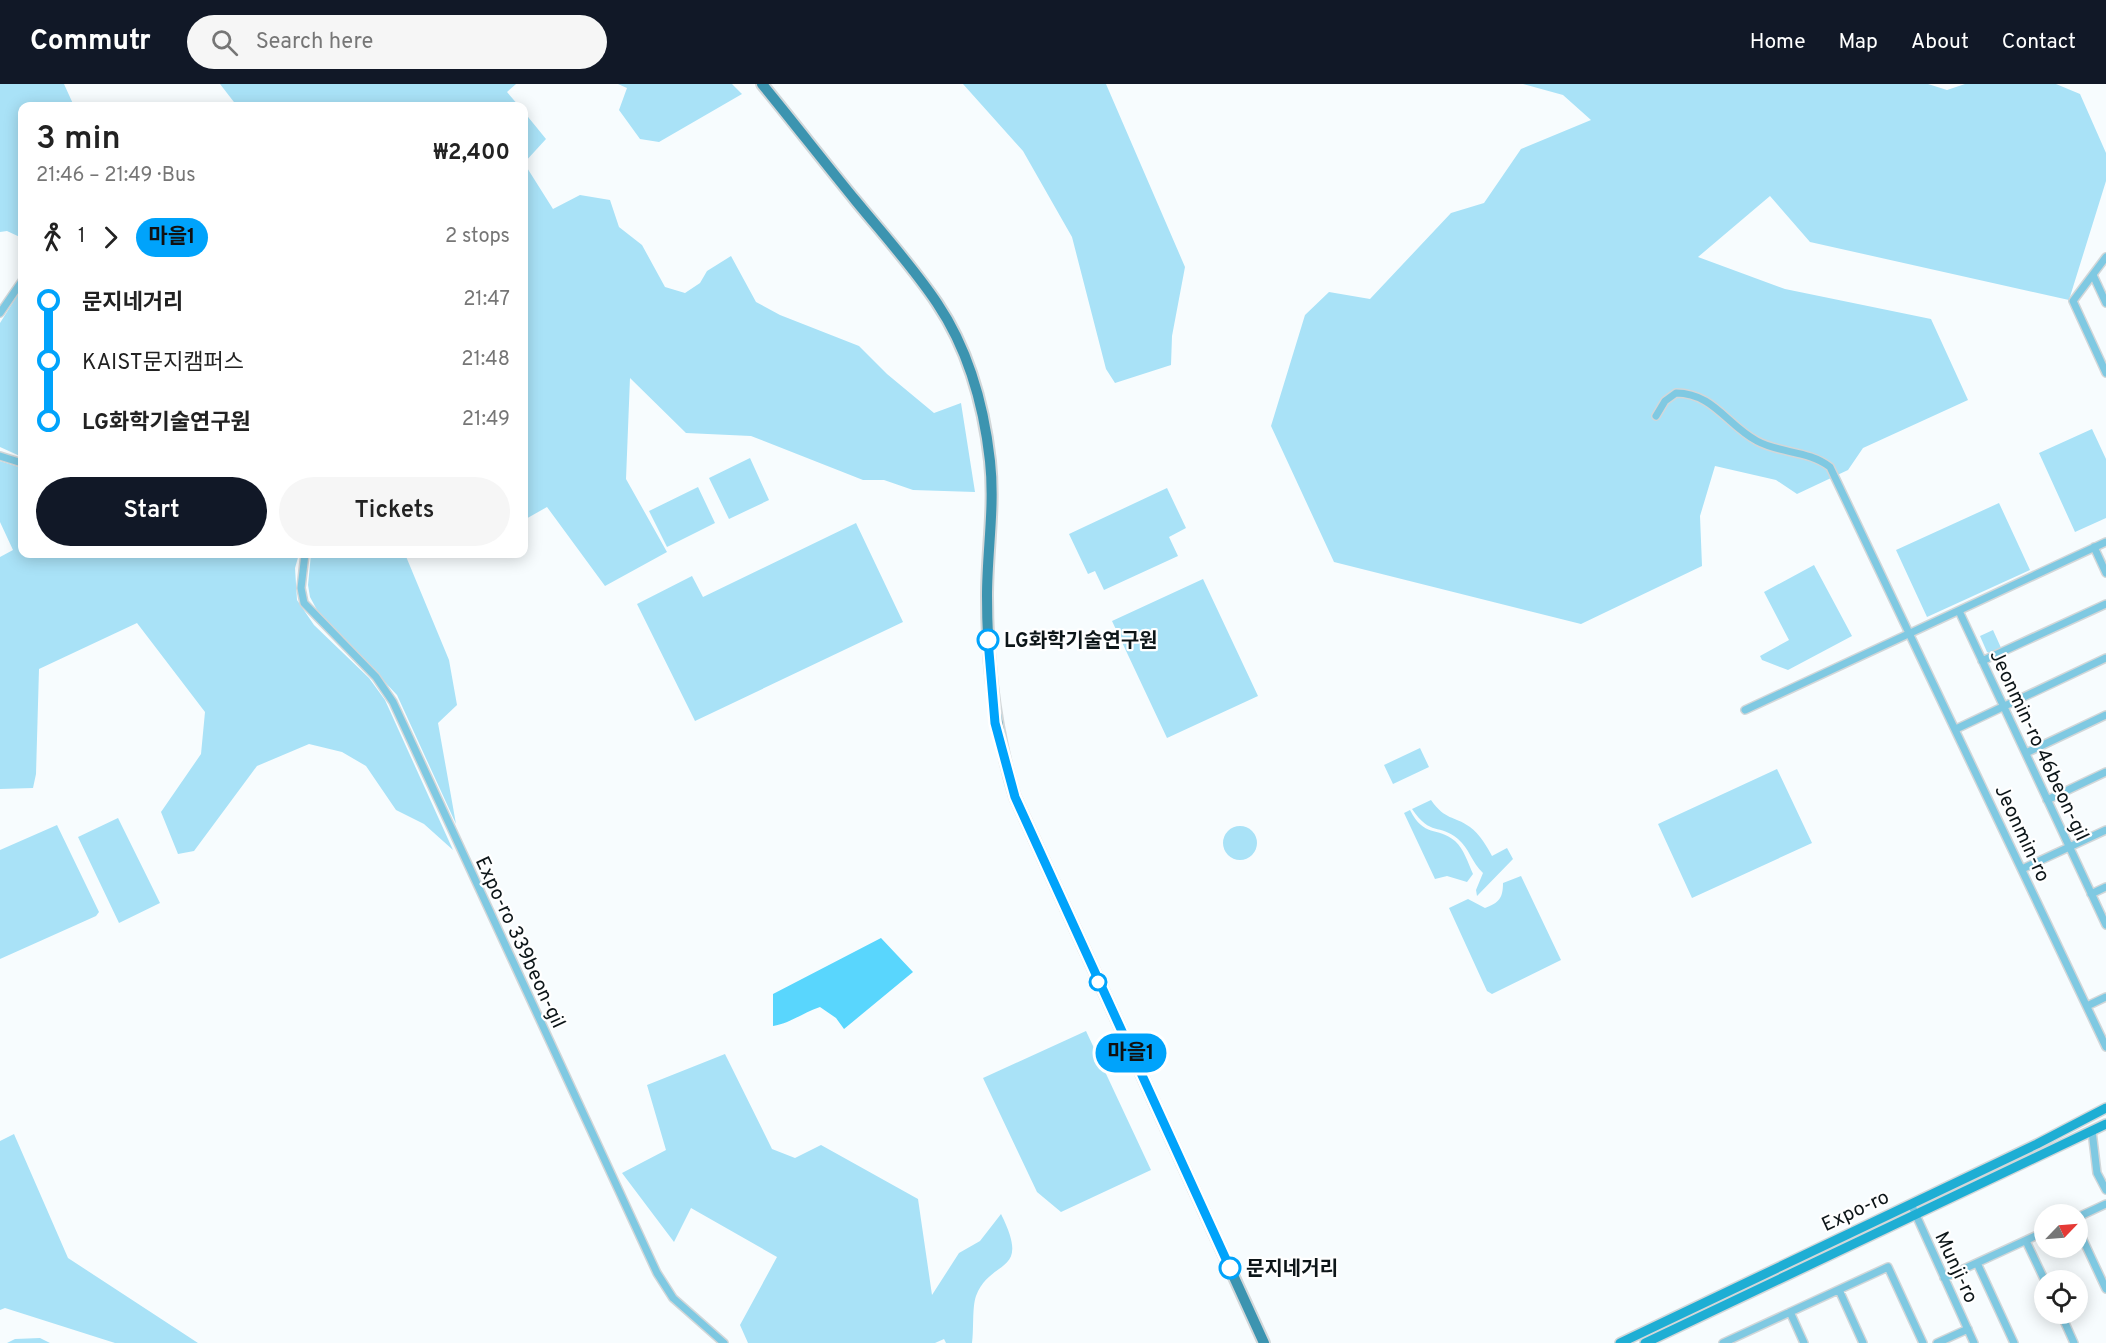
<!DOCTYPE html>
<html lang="en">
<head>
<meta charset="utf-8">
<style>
	:root { --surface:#fff; --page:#f6f6f6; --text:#222; --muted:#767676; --accent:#111827 }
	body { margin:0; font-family:Overpass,"Noto Sans KR",sans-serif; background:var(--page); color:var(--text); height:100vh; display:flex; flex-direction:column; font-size:22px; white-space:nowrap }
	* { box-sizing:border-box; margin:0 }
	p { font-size:20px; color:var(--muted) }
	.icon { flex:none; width:33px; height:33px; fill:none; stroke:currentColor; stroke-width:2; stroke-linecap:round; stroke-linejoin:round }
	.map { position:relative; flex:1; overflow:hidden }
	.sheet { position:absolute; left:18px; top:18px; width:510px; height:456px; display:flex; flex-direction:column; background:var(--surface); border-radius:12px; box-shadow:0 3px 15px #0003 }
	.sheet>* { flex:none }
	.badge { padding:0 12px; border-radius:20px; font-size:21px; line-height:39px }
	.needle { width:39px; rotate:65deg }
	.controls { position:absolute; left:2034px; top:1120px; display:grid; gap:12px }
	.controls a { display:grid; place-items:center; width:54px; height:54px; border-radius:50%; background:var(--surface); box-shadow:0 3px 15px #0003; font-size:30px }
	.map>.badge { position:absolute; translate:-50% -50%; box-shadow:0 0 0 3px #fff }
	.legs { display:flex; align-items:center; gap:9px; height:66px; padding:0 18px; font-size:20px }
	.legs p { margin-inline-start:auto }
	.summary { display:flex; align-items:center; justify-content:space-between; height:102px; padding:0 18px }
	h1 { font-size:33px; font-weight:600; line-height:45px }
	.primary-button { display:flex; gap:12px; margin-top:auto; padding:12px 18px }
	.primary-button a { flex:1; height:69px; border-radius:36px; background:var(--accent); color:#fff; font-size:24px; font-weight:600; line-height:69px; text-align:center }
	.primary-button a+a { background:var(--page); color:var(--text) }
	ul { padding:0 18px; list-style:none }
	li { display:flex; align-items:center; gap:21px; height:60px; font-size:22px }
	li i { display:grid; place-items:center; width:9px; height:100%; margin:0 8px; background:currentColor }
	li i::after { content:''; width:15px; height:15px; margin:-8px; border:4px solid; border-radius:50%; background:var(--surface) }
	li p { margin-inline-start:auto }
	li:first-child i { background:linear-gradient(#0000 50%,currentColor 0) }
	li:last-child i { background:linear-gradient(currentColor 50%,#0000 0) }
	header { display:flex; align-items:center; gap:36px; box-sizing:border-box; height:84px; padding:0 30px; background:var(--accent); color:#fff }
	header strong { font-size:28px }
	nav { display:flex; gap:33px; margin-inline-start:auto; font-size:21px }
	.search { width:420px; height:54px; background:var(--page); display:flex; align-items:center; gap:15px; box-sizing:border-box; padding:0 21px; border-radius:33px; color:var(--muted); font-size:22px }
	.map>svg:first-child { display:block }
	.green { fill:#a9e2f7 }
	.water { fill:#59d6fd }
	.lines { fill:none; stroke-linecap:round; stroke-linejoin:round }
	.street-casing { stroke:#d2d7d9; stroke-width:10 }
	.secondary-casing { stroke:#d2d7d9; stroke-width:12 }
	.primary-casing { stroke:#d2d7d9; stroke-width:14 }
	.street { stroke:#7fc9e2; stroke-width:7 }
	.secondary { stroke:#1eaed4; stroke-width:9 }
	.primary { stroke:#3c94b0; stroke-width:10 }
	.line-1-casing { stroke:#fff; stroke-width:14 }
	.line-1 { stroke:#00a3fb; stroke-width:9 }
	.stop-1-dot { fill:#fff; stroke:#00a3fb; stroke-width:3 }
	.labels { text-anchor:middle; stroke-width:4.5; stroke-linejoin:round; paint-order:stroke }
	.stop-label { font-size:20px; font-weight:bold; fill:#0d1619; stroke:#fff; text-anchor:start }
	.street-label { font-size:20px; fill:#0d1619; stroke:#fff }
</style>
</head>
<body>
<header>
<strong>Commutr</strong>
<div class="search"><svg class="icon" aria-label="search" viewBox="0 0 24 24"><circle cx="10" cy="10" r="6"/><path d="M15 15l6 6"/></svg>Search here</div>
<nav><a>Home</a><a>Map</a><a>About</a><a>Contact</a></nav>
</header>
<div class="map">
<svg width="2106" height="1259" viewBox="0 0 2106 1259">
	<rect width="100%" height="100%" fill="#f7fcfe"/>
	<!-- green -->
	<path class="green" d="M 0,0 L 64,0 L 74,22 L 22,22 L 22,154 L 7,147 L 0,148 Z
		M 220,0 L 516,0 L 507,8 L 519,22 L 237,22 Z
		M 618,0 L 732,0 L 742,10 L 659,58 L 640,55 L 619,26 L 627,4 Z
		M 963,0 L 1106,0 L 1185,183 L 1172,252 L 1171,281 L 1115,299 L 1106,285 L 1072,153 L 1023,67 Z
		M 1523,0 L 1928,0 L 1947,6 L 1965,0 L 2056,0 L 2080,10 L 2106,69 L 2106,97 L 2069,216 L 1810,158 L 1770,112 L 1698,173 L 1785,205 L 1931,235 L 1968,316 L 1863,364 L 1848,386 L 1797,410 L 1776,396 L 1715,382 L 1700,432 L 1702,482 L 1581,540 L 1334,478 L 1271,342 L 1305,231 L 1329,208 L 1370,215 L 1451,129 L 1484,119 L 1521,65 L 1591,36 L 1563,11 Z
		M 524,28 L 546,55 L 524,79 L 553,125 L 580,111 L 610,116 L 619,143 L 642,161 L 665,203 L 685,209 L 700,199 L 707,187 L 731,172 L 756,218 L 780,231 L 859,262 L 887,290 L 934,329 L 961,319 L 975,408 L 913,406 L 884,396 L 863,396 L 751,352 L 686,349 L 630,294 L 626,395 L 667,468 L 605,502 L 547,423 L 524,436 Z
		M 22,204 L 22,373 L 0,363 L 0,239 Z
		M 2092,345 L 2106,375 L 2106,434 L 2075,448 L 2039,369 Z
		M 750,374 L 769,416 L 729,435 L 709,394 Z
		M 0,377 L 22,384 L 22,470 L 299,470 L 295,484 L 297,516 L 314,541 L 369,594 L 385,616 L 453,766 L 424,740 L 396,726 L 366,682 L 342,668 L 309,660 L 257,682 L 194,767 L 178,770 L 161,728 L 201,670 L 205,628 L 137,539 L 39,585 L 36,690 L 33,704 L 0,705 L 0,473 L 13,466 L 0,438 Z
		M 698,403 L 715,439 L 667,463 L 649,427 Z
		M 1167,404 L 1186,444 L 1169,453 L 1178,472 L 1104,506 L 1095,487 L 1088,490 L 1069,450 Z
		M 1999,419 L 2030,486 L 1927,533 L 1896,466 Z
		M 856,439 L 903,538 L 695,637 L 637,520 L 692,492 L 703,513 Z
		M 311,470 L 405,470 L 449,576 L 457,621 L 438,639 L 456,740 L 397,611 L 317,526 L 310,513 L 308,501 Z
		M 1814,481 L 1852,552 L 1788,586 L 1762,576 L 1760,572 L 1789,556 L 1764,508 Z
		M 1203,495 L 1258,612 L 1167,654 L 1112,537 Z
		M 1993,546 L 2002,566 L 1992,570 L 1987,568 L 1980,552 Z
		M 1420,664 L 1429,683 L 1393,700 L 1384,681 Z
		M 1777,685 L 1812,759 L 1692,814 L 1658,740 Z
		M 1431,716 C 1446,737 1453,731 1470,743 C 1479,749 1488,764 1492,772 L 1507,764 L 1513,775 L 1477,812 L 1476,806 L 1483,789 C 1472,779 1469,764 1458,755 C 1439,739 1431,753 1412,725 Z
		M 1410,726 C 1424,754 1437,742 1455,757 C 1464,765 1468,779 1473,790 L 1467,798 L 1447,792 L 1435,795 L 1404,729 Z
		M 118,734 L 160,819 L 119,839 L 78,753 Z
		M 57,741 L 99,828 L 96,832 L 0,875 L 0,766 Z
		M1223 759a17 17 0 1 1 34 0a17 17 0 1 1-34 0Z
		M 1521,792 L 1561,876 L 1492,910 L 1487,907 L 1449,824 L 1468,815 L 1485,824 C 1499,819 1503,814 1503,799 Z
		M 1086,947 L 1151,1086 L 1061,1128 L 1037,1108 L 983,994 Z
		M 725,970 L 772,1065 L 795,1074 L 821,1061 L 918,1115 L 932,1211 L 959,1169 L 980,1157 L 1001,1130 C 1032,1192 991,1173 976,1212 C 972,1223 974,1246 972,1259 L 946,1259 L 944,1255 L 935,1259 L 748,1259 L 740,1241 L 777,1173 L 691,1124 L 674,1158 L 622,1089 L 666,1066 L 647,1001 Z
		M 14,1050 L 68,1174 L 198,1259 L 115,1259 L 5,1224 L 0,1226 L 0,1057 Z
		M 40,1254 L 50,1259 L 7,1259 L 15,1255 Z"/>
	<!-- water -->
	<path class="water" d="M 881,854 L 913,888 L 844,945 L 836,934 L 820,923 C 802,929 791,939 773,942 L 773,910 Z"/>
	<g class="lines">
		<!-- street casing -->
		<g class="street-casing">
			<path id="street" d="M 2106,173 L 2073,217 L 2106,289
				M 2093,191 L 2106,219
				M 0,229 L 22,197
				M 1656,332 L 1665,317 L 1676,309 C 1713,309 1727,341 1757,357 C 1781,370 1808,366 1830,383 L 2106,963
				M 0,372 L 22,379
				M 2094,463 L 2106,489
				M 305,470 L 301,504 L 304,519 L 376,593 L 393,618 L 657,1189 L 673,1214 L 724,1259
				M 1959,527 L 2106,841
				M 1982,577 L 2106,520
				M 1745,626 L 2106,458
				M 1956,645 L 2106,574
				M 2026,669 L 2106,631
				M 2047,716 L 2106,688
				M 2022,785 L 2106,746
				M 2091,810 L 2106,803
				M 2087,922 L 2106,913
				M 2092,1047 L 2097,1089 L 2106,1106
				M 1911,1120 L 1974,1259
				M 2078,1133 L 2106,1120
				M 2078,1145 L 2106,1205
				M 2026,1157 L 2045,1197
				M 1977,1179 L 2014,1259
				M 1944,1194 L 2044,1148
				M 1839,1206 L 1863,1259
				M 1790,1228 L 1804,1259
				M 2061,1230 L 2074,1259
				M 1723,1259 L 1888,1183 L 1923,1259
				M 1937,1259 L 1968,1245"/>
		</g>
		<!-- secondary casing -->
		<g class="secondary-casing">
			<path id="secondary" d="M 1620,1259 L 2037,1060 L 2106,1024
				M 1645,1259 L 2106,1040"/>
		</g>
		<!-- primary casing -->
		<g class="primary-casing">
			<path id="primary" d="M 762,0 C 794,39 824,78 856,117 C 883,150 913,183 937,219 C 968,265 984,323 990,377 C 995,423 987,467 987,512 C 987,581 995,647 1015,713 L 1264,1259"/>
		</g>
		<!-- street -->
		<use href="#street" class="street"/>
		<!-- secondary -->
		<use href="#secondary" class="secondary"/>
		<!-- primary -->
		<use href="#primary" class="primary"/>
	</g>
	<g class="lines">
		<!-- line-1 casing -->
		<g class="line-1-casing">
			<path id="line-1" d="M 988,556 L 995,639 L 1015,713 L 1230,1184"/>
		</g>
		<!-- line-1 -->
		<use href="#line-1" class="line-1"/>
	</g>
	<!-- markers -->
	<g class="stop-1-dot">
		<circle cx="988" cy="556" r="10"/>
		<circle cx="1098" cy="898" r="8"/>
		<circle cx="1230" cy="1184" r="10"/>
	</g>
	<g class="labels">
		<!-- stop labels -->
		<g class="stop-label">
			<text x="1004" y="563">LG화학기술연구원</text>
			<text x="1246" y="1191">문지네거리</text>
		</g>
		<!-- street labels -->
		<g class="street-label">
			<text transform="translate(2040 661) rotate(65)" y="7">Jeonmin-ro 46beon-gil</text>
			<text transform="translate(2023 749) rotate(65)" y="7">Jeonmin-ro</text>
			<text transform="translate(521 858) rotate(65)" y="7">Expo-ro 339beon-gil</text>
			<text transform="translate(1855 1126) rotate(-25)" y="7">Expo-ro</text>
			<text transform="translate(1957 1183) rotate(65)" y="7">Munji-ro</text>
		</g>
	</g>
</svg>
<div class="controls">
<a><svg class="needle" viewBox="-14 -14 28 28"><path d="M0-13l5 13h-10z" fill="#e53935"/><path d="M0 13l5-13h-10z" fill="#767676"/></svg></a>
<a><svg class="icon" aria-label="locate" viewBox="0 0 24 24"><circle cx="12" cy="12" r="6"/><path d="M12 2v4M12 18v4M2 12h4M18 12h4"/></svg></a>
</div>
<b class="badge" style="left:1131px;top:969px;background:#00a3fb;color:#111">마을1</b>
<section class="sheet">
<div class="summary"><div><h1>3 min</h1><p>21:46 – 21:49 · Bus</p></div><b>₩2,400</b></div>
<div class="legs"><svg class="icon" aria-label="walk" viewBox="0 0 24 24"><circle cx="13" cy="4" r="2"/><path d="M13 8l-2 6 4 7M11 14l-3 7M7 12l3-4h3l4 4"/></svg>1<svg class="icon" aria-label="forward" viewBox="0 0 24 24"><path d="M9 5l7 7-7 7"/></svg><b class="badge" style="background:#00a3fb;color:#111">마을1</b><p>2 stops</p></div>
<ul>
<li><i style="color:#00a3fb"></i><b>문지네거리</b><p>21:47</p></li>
<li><i style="color:#00a3fb"></i><span>KAIST문지캠퍼스</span><p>21:48</p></li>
<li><i style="color:#00a3fb"></i><b>LG화학기술연구원</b><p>21:49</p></li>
</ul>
<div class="primary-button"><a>Start</a><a>Tickets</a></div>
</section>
</div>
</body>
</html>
